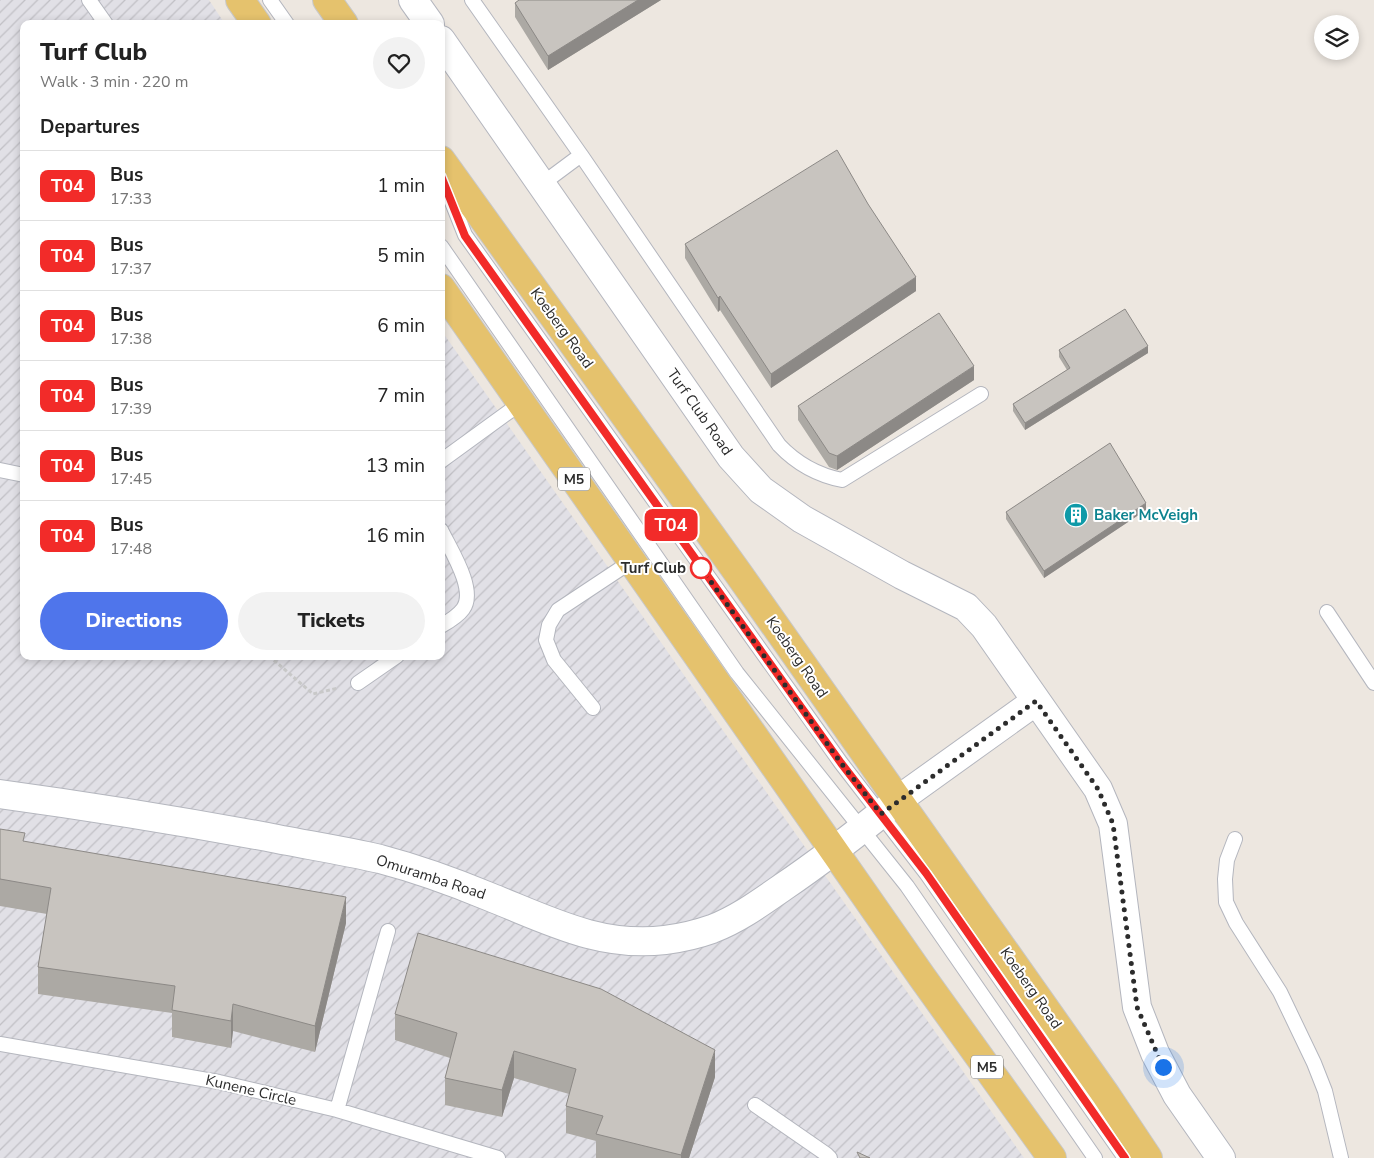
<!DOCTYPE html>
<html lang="en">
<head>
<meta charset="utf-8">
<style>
	:root { --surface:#fff; --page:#f2f2f2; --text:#222; --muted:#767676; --line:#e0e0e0; --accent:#4f75eb }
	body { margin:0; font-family:"Nunito Sans",sans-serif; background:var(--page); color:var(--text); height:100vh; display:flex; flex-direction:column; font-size:19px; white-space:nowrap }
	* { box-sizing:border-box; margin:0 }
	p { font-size:16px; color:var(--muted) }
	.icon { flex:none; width:28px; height:28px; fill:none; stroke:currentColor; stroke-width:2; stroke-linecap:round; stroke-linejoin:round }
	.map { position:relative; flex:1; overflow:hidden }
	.panel { position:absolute; left:20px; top:20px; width:425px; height:640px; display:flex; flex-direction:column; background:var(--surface); border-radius:10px; box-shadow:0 2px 8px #0003 }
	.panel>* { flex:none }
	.badge { padding:0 10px; border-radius:8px; font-size:18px; line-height:32px }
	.fabs { position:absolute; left:1314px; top:15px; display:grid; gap:10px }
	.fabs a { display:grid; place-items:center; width:45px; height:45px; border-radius:50%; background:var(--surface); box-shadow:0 2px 8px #0003; font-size:25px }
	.you { position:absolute; width:25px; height:25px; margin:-12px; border:4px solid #fff; border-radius:50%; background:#1a73e8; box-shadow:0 0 0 8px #1a73e833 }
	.map>.badge { position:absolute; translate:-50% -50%; box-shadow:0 0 0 2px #fff }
	h2 { padding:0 20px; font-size:19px; line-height:45px }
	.round { display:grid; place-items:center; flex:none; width:52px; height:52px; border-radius:26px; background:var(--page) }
	.head { display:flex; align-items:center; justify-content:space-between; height:85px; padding:0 20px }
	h1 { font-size:24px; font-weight:800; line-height:38px }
	.cta { display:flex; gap:10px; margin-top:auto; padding:10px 20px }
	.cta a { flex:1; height:58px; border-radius:30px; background:var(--accent); color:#fff; font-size:20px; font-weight:800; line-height:58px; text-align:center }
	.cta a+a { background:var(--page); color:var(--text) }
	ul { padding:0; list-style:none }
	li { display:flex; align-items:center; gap:15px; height:70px; padding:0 20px; border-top:1px solid var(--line) }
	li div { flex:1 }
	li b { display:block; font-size:19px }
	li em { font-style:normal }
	li .badge { min-width:55px; font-weight:700; text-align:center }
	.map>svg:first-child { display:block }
	.industrial { fill:url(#industrial-furrows) }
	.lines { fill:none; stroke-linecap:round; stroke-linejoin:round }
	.lane-casing { stroke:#b4b6be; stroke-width:16 }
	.street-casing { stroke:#b4b6be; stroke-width:30 }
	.secondary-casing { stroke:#b4b6be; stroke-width:30 }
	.primary-casing { stroke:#c8c8c8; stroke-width:30 }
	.path { stroke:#c8c8c8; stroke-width:3; stroke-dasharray:4 2.5; stroke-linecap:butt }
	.lane { stroke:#fff; stroke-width:14 }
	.street { stroke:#fff; stroke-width:28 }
	.secondary { stroke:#fff; stroke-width:28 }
	.primary { stroke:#e5c26d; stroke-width:28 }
	.wall { fill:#aca9a4 }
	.shaded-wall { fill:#8c8986 }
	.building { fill:#c8c4bf; stroke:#8c8986 }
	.line-casing { stroke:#fff; stroke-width:11 }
	.line { stroke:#f22b29; stroke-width:8 }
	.walk { stroke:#2c2c2c; stroke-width:5; stroke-dasharray:0 9 }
	.stop-dot { fill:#fff; stroke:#f22b29; stroke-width:2.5 }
	.labels { text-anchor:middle; stroke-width:4; stroke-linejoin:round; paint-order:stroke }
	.shield { fill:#fff; stroke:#6b6b6b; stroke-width:1 }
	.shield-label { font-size:14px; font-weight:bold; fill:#2c2c2c }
	.street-label { font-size:15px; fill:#2c2c2c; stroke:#fff }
	.culture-label { font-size:15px; font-weight:bold; fill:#0d838f; stroke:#fff; text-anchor:start }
	.stop-label { font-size:15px; font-weight:bold; fill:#2c2c2c; stroke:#fff; text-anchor:end }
</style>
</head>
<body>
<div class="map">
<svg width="1374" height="1158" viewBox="0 0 1374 1158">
	<defs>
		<pattern id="industrial-furrows" width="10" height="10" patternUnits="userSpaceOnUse" patternTransform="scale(1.25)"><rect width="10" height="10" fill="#e1e0e6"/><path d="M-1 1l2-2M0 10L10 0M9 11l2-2" fill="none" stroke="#c1c0c5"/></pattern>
	</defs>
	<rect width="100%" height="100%" fill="#ede7e0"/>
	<!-- industrial -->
	<path class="industrial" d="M 0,0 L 209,0 L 225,24 L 24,24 L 24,656 L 441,656 L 441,330 L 1024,1158 L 0,1158 Z"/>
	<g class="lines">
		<!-- lane casing -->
		<g class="lane-casing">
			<path id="lane" d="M 89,0 L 106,24
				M 270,0 L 287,24
				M 472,0 L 581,155 L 542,184
				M 581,155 L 779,445 C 796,463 817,475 842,480 L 981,394
				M 442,177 L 465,235 L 841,763 L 926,873 L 1125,1158
				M 441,246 L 737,673 L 907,886 L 1095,1158
				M 441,461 L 521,403
				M 0,470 L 24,475
				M 441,530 C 450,549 477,590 463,609 C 458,616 448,622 441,626
				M 1327,612 L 1374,683
				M 358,683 L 397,656
				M 593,708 L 554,660 L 546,640 L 549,625 L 558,610 L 632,561
				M 1235,839 L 1227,860 L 1225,879 L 1226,902 L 1236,923 L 1280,992 L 1314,1063 L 1325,1091 L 1341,1158
				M 0,1044 L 219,1082 L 337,1110 L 498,1158
				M 755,1105 L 826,1154 L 830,1158
				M 337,1110 L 388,931"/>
		</g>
		<!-- street casing -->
		<g class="street-casing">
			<path id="street" d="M 413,0 L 430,24
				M 441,40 L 731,457 L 761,490 L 802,519 L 902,575 L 966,607 L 984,626 L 1098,789 L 1113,824 L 1137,1007 L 1155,1053 L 1177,1095 L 1221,1158
				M 898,800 L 1036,701"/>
		</g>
		<!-- secondary casing -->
		<g class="secondary-casing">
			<path id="secondary" d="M 0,794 C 88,806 175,820 262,836 C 301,844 341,850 380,859 C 418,869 454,882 490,897 C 548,920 600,948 665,940 C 681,938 698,934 712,929 C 738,919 760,903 783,887 C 823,860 861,830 898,800"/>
		</g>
		<!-- primary casing -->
		<g class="primary-casing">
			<path id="primary" d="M 240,0 L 257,24
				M 327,0 L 344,24
				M 441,160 L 738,573 L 1106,1095 L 1148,1158
				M 441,288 L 922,977 L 1052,1158"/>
		</g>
		<!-- path -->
		<path class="path" d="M 269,656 L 313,694 L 338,688"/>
		<!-- lane -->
		<use href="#lane" class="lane"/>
		<!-- street -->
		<use href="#street" class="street"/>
		<!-- secondary -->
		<use href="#secondary" class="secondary"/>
		<!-- primary -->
		<use href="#primary" class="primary"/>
	</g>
	<!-- wall -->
	<path class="wall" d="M 519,0 L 661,0 L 548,70 L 515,17 L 515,3 Z
		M 685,244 L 916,291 L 771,388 L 720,310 L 718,312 L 685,258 Z
		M 1059,350 L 1148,353 L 1025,430 L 1013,411 L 1013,404 L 1067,370 L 1059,357 Z
		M 974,380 L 837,470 L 829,467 L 798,420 L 798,406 Z
		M 1146,510 L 1044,578 L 1006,519 L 1006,512 Z
		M 0,829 L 25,842 L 346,923 L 315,1052 L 233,1031 L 231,1048 L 172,1037 L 172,1013 L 38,994 L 38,967 L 47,914 L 0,906 Z
		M 395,1014 L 715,1077 L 689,1158 L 596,1158 L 596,1141 L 566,1133 L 566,1106 L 569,1094 L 514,1078 L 502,1117 L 445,1105 L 445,1078 L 450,1058 L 395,1040 Z"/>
	<!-- shaded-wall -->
	<path class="shaded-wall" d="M 638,0 L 661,0 L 548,70 L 548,56 Z
		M 916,277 L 916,291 L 771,388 L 771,374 Z
		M 720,296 L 720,310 L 718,312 L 718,298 Z
		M 1148,346 L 1148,353 L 1025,430 L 1025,423 Z
		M 974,366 L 974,380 L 837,470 L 837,456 Z
		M 1146,503 L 1146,510 L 1044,578 L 1044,571 Z
		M 346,897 L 346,923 L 315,1052 L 315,1026 Z
		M 233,1004 L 233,1031 L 231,1048 L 231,1021 Z
		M 715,1050 L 715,1077 L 689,1158 L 681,1158 L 681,1155 Z
		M 514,1051 L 514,1078 L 502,1117 L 502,1090 Z"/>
	<!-- building -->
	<path class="building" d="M 519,0 L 638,0 L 548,56 L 515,3 Z
		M 837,150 L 868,204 L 916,277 L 771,374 L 720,296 L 718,298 L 685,244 Z
		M 1125,309 L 1148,346 L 1025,423 L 1013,404 L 1070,368 L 1059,350 Z
		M 939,313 L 974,366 L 837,456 L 829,453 L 798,406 Z
		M 1110,443 L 1146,503 L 1044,571 L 1006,512 Z
		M 0,829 L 25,833 L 23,841 L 346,897 L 315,1026 L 233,1004 L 231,1021 L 172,1010 L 175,986 L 38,967 L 51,888 L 0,879 Z
		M 418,933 L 601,989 L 715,1050 L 681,1155 L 596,1134 L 603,1116 L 566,1106 L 576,1069 L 514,1051 L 502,1090 L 445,1078 L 457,1033 L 395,1014 Z
		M 857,1152 L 870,1158 L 860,1158 Z"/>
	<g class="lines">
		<!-- line casing -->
		<g class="line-casing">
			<path id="line" d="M 441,176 L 465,236 L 841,763 L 926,873 L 1125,1158"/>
		</g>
		<!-- line -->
		<use href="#line" class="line"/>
		<!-- walk -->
		<path class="walk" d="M 701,568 L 841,763 L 881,814 L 1036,701 L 1098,789 L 1113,824 L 1137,1007 L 1163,1067"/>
	</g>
	<!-- icons -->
	<defs>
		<g id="building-disc" transform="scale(1.25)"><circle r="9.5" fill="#0f9aa8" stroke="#fff"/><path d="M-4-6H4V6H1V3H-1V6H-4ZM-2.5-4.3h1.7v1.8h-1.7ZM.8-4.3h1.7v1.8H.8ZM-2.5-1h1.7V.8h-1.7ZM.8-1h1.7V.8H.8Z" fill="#fff"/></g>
	</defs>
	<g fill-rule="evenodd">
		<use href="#building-disc" x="1076" y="515"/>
	</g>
	<!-- markers -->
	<circle class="stop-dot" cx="701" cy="568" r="10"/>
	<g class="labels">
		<!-- shield labels -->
		<g class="shield">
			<rect x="558" y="467.5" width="32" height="23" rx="4"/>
			<rect x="971" y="1055.5" width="32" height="23" rx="4"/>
		</g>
		<g class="shield-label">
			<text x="574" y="484">M5</text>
			<text x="987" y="1072">M5</text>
		</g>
		<!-- street labels -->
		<g class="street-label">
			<text transform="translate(562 328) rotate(54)" y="5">Koeberg Road</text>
			<text transform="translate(700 412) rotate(55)" y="5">Turf Club Road</text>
			<text transform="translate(797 657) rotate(55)" y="5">Koeberg Road</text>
			<text transform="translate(431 877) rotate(18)" y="5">Omuramba Road</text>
			<text transform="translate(1031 988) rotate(55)" y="5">Koeberg Road</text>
			<text transform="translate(251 1090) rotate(13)" y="5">Kunene Circle</text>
		</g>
		<!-- culture labels -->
		<g class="culture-label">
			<text x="1094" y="520">Baker McVeigh</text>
		</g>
		<!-- stop labels -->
		<g class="stop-label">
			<text x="686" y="573">Turf Club</text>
		</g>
	</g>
</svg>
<div class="fabs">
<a><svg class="icon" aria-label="layers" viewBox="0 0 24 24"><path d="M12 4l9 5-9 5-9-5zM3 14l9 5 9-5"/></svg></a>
</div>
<div class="you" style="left:1163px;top:1067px"></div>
<b class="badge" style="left:671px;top:525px;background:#f22b29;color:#fff">T04</b>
<section class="panel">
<div class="head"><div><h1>Turf Club</h1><p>Walk · 3 min · 220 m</p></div><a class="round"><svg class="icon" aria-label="heart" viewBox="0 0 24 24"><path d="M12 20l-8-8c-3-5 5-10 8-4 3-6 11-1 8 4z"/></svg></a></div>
<h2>Departures</h2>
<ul>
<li><span class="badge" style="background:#f22b29;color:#fff">T04</span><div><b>Bus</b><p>17:33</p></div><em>1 min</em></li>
<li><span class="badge" style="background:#f22b29;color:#fff">T04</span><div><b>Bus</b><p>17:37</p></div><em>5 min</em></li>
<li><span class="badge" style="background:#f22b29;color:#fff">T04</span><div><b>Bus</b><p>17:38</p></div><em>6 min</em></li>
<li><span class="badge" style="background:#f22b29;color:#fff">T04</span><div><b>Bus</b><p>17:39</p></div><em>7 min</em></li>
<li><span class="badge" style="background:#f22b29;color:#fff">T04</span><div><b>Bus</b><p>17:45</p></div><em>13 min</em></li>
<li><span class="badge" style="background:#f22b29;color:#fff">T04</span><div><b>Bus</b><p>17:48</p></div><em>16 min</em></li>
</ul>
<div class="cta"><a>Directions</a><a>Tickets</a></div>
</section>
</div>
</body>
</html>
